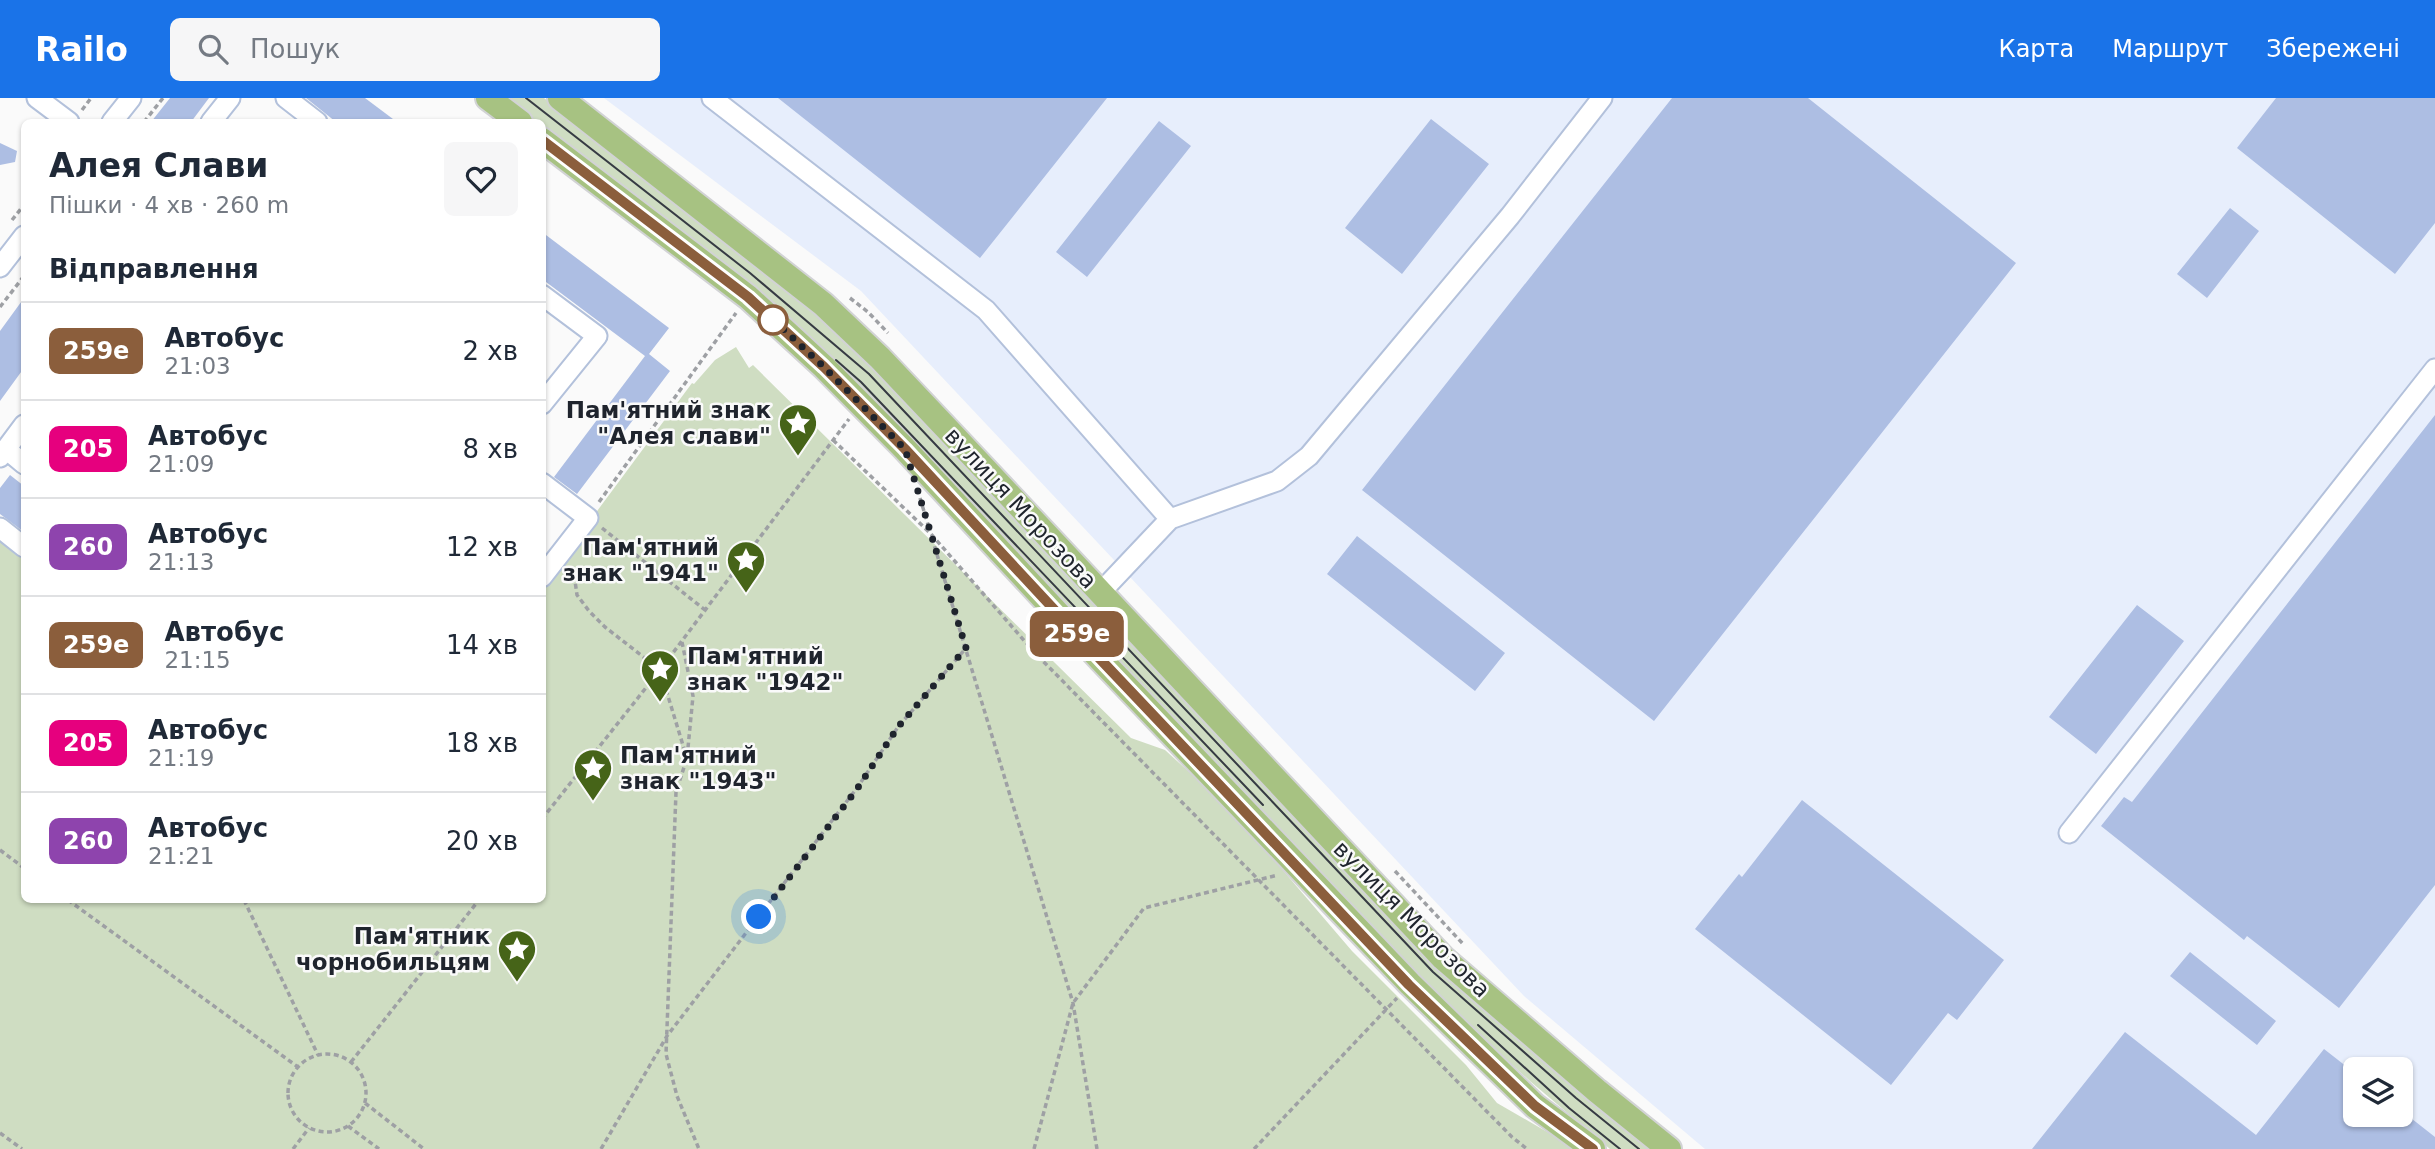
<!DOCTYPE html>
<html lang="uk">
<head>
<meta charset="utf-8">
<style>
	:root { --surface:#fff; --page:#f6f6f7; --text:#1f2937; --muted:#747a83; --line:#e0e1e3; --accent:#1a73e8 }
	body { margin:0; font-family:"DejaVu Sans",sans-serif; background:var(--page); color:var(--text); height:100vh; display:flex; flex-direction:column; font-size:26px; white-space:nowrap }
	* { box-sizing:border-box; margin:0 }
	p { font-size:23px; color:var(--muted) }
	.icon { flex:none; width:38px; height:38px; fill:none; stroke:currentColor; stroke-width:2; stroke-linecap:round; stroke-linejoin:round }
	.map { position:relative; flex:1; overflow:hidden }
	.panel { position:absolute; left:21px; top:21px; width:525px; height:784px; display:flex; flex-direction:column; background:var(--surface); border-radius:10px; box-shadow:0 2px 5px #0004 }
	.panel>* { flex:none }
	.badge { padding:0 14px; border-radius:10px; font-size:24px; line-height:46px }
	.fabs { position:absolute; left:2343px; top:959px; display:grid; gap:14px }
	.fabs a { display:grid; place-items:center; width:70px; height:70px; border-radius:10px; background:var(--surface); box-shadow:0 2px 5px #0004; font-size:35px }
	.you { position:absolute; width:35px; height:35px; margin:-18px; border:5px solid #fff; border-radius:50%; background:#1a73e8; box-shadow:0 0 0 10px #1a73e833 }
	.map>.badge { position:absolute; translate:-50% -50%; box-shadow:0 0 0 4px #fff }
	h2 { padding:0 28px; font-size:26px; line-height:63px }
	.round { display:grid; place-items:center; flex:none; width:74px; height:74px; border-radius:10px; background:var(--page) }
	.head { display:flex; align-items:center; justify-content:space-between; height:119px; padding:0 28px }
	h1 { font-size:33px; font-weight:700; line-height:52px }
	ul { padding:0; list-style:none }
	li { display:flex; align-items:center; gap:21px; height:98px; padding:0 28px; border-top:2px solid var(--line) }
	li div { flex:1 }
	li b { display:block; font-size:26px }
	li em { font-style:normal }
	li .badge { min-width:77px; font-weight:700; text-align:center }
	header { display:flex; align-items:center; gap:42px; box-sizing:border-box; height:98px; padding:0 35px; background:var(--accent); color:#fff }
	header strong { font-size:33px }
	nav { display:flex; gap:38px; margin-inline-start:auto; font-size:24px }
	.search { width:490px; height:63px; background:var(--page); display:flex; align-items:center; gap:18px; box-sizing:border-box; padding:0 24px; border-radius:10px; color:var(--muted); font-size:26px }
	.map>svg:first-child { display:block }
	.built { fill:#e7eefc; fill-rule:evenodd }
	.green { fill:#cfddc2 }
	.building { fill:#adbee3 }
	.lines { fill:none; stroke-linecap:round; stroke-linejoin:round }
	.minor-casing { stroke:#b3c1db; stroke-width:23 }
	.major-casing { stroke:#d2d3d5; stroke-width:28 }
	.path { stroke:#9ea0a4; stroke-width:3.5; stroke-dasharray:5 3.5; stroke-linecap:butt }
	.minor { stroke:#fff; stroke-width:19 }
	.major { stroke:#a7c282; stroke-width:24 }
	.tram { stroke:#363b43; stroke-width:2 }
	.line-casing { stroke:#fff; stroke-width:16 }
	.line { stroke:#8b5e3c; stroke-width:10 }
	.walk { stroke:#1f242d; stroke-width:7; stroke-dasharray:0 12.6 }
	.stop-dot { fill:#fff; stroke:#8b5e3c; stroke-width:3.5 }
	.labels { text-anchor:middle; stroke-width:5; stroke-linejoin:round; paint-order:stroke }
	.poi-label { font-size:23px; font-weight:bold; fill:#1f242d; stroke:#fafafa; text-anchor:end }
	.street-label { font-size:23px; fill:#1f242d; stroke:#fafafa }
</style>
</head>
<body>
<header>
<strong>Railo</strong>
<div class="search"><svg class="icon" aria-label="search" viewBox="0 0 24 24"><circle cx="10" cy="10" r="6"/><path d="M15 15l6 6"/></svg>Пошук</div>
<nav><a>Карта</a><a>Маршрут</a><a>Збережені</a></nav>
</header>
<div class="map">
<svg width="2435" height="1051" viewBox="0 0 2435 1051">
	<rect width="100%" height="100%" fill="#fafafa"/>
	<!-- built -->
	<path class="built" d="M 604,0 L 2435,0 L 2435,1051 L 1705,1051 L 1524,898 L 861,193 ZM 2356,971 L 2401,971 L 2401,1017 L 2356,1017 Z"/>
	<!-- green -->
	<path class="green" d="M 500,0 L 544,0 L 819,214 L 1430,858 L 1654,1051 L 1610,1051 L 1531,984 L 1413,876 L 852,285 L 543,33 L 542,24 L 532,24 Z
		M 736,249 L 749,270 L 753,267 L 1131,640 L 1165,652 L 1233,714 L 1352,853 L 1466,967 L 1497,1005 L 1549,1035 L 1571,1051 L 0,1051 L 0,443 L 24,462 L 24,802 L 542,802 L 543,486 L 692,285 L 694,286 L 715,262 Z"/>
	<!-- building -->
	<path class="building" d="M 170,0 L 209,0 L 191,24 L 151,24 Z
		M 306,0 L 365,0 L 397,24 L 336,24 Z
		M 778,0 L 1107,0 L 980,160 Z
		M 1672,0 L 1808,0 L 2016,165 L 1654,623 L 1362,392 Z
		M 2276,0 L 2435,0 L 2435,125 L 2395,176 L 2237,50 Z
		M 1431,21 L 1489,66 L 1402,176 L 1345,130 Z
		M 1159,23 L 1191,48 L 1087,179 L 1056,154 Z
		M 0,45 L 17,53 L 15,64 L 0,67 Z
		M 2230,110 L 2259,133 L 2207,200 L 2177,176 Z
		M 542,134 L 669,230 L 649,256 L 670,273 L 577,396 L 554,379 L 645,258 L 542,181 Z
		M 24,200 L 24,270 L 0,303 L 0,233 Z
		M 2435,317 L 2435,787 L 2339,910 L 2247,838 L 2244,842 L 2101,728 L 2124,699 L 2132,704 Z
		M 10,377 L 24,388 L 24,434 L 0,416 L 0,390 Z
		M 1357,438 L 1505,555 L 1475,593 L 1327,476 Z
		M 2137,507 L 2184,543 L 2096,656 L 2049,619 Z
		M 1802,702 L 2004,862 L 1957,922 L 1948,915 L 1891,987 L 1695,831 L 1739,776 L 1742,779 Z
		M 2190,854 L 2276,923 L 2257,947 L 2170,878 Z
		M 2125,934 L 2256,1037 L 2324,951 L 2356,976 L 2356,1017 L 2407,1017 L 2435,1039 L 2435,1051 L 2032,1051 Z"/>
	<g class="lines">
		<!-- minor casing -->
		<g class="minor-casing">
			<path id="minor" d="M 37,0 L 69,24
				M 286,0 L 317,24
				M 712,0 L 986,212 L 1170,421 L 1277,383 L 1309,358 L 1510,118 L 1602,0
				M 112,24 L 131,0
				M 211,24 L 230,0
				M 0,169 L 24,138
				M 542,197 L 597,238 L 542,306
				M 6,351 L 24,366
				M 0,359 L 24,327
				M 542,385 L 588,420 L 542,479
				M 0,430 L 24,449
				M 1100,495 L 1170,421
				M 2069,735 L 2435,271"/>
		</g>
		<!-- major casing -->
		<g class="major-casing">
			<path id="major" d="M 488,0 L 520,24
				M 560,0 L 823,206 L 880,260 L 950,334 L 1443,860 L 1597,993 L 1669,1051
				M 542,42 L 748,199 L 824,269 L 905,351 L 1101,562 L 1410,886 L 1535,1008 L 1593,1051"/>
		</g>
		<!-- path -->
		<path class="path" d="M 82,12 L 91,0
			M 144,24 L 163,0
			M 12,122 L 24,107
			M 850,200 L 868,214 L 888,235
			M 0,209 L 24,178
			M 833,342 L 931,436 L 1035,555 L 1512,1039 L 1527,1051
			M 920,400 L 930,433
			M 599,404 L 736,215
			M 602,430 L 705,512
			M 932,440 L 1073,905 L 1097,1051
			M 573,469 L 577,497 L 589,513 L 605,529 L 660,572 L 686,657
			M 682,544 L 693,598 L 687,660 L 676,694 L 666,956 L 677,998 L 699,1051
			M 542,721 L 660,572 L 849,321
			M 0,752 L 24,770
			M 1395,773 L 1464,847
			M 68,802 L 298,969
			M 244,802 L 318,957
			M288 995a39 39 0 1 1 78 0a39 39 0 1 1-78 0Z
			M 351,964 L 479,802
			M 365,1005 L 424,1051
			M 348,1028 L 379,1051
			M 0,1035 L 22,1051
			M 293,1051 L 309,1030
			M 601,1051 L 667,938 L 857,690 L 898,629 L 966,550
			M 1034,1051 L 1073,905 L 1144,810 L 1278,777
			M 1254,1051 L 1397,900"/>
		<!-- minor -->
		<use href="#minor" class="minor"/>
		<!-- major -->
		<use href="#major" class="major"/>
		<!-- tram -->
		<path class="tram" d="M 526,0 L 750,175 L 869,276 L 1433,874 L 1576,1000 L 1639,1051
			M 836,262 L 861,284 L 1263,707
			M 1478,927 L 1569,1010 L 1620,1051"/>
	</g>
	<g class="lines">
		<!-- line casing -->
		<g class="line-casing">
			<path id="line" d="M 542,42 L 748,199 L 824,269 L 905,351 L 1101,562 L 1409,887 L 1535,1008 L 1593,1051"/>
		</g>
		<!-- line -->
		<use href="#line" class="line"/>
		<!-- walk -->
		<path class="walk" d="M 759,819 L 857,691 L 898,629 L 966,550 L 905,351 L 824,269 L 767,216 L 773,222"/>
	</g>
	<!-- icons -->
	<defs>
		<g id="sight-pin" transform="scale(2.0125)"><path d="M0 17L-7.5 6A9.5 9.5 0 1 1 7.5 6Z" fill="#466418" stroke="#fafafa"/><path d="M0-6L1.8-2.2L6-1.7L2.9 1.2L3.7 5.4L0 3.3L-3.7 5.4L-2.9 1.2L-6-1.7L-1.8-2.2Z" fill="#fff"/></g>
	</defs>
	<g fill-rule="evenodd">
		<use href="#sight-pin" x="798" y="325"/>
		<use href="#sight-pin" x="746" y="462"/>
		<use href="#sight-pin" x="660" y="571"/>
		<use href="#sight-pin" x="593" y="670"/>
		<use href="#sight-pin" x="517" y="851"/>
	</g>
	<!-- markers -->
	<circle class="stop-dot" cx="773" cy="222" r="14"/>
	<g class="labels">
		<!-- poi labels -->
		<g class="poi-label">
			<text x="771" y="320">Пам'ятний знак<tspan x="771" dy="26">"Алея слави"</tspan></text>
			<text x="719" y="457">Пам'ятний<tspan x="719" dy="26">знак "1941"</tspan></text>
			<text x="687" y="566" text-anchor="start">Пам'ятний<tspan x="687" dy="26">знак "1942"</tspan></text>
			<text x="620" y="665" text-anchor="start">Пам'ятний<tspan x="620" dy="26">знак "1943"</tspan></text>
			<text x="490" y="846">Пам'ятник<tspan x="490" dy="26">чорнобильцям</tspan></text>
		</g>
		<!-- street labels -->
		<g class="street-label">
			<text transform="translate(1021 410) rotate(47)" y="8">вулиця Морозова</text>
			<text transform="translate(1412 821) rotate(45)" y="8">вулиця Морозова</text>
		</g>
	</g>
</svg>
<div class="fabs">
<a><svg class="icon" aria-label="layers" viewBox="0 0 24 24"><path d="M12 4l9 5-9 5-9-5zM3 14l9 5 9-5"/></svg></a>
</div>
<div class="you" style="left:759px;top:819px"></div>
<b class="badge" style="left:1077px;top:536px;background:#8b5e3c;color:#fff">259е</b>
<section class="panel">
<div class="head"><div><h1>Aлея Слави</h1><p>Пішки · 4 хв · 260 m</p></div><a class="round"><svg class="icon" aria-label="heart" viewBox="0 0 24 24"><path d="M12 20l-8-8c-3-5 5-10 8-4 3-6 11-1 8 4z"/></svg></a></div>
<h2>Відправлення</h2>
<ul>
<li><span class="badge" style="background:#8b5e3c;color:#fff">259е</span><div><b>Автобус</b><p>21:03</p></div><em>2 хв</em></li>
<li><span class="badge" style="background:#e6007e;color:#fff">205</span><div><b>Автобус</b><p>21:09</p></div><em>8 хв</em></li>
<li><span class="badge" style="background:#8e44ad;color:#fff">260</span><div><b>Автобус</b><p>21:13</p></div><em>12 хв</em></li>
<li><span class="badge" style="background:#8b5e3c;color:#fff">259е</span><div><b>Автобус</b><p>21:15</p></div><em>14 хв</em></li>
<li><span class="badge" style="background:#e6007e;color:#fff">205</span><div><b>Автобус</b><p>21:19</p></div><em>18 хв</em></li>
<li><span class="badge" style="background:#8e44ad;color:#fff">260</span><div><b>Автобус</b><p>21:21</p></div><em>20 хв</em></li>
</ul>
</section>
</div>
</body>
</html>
